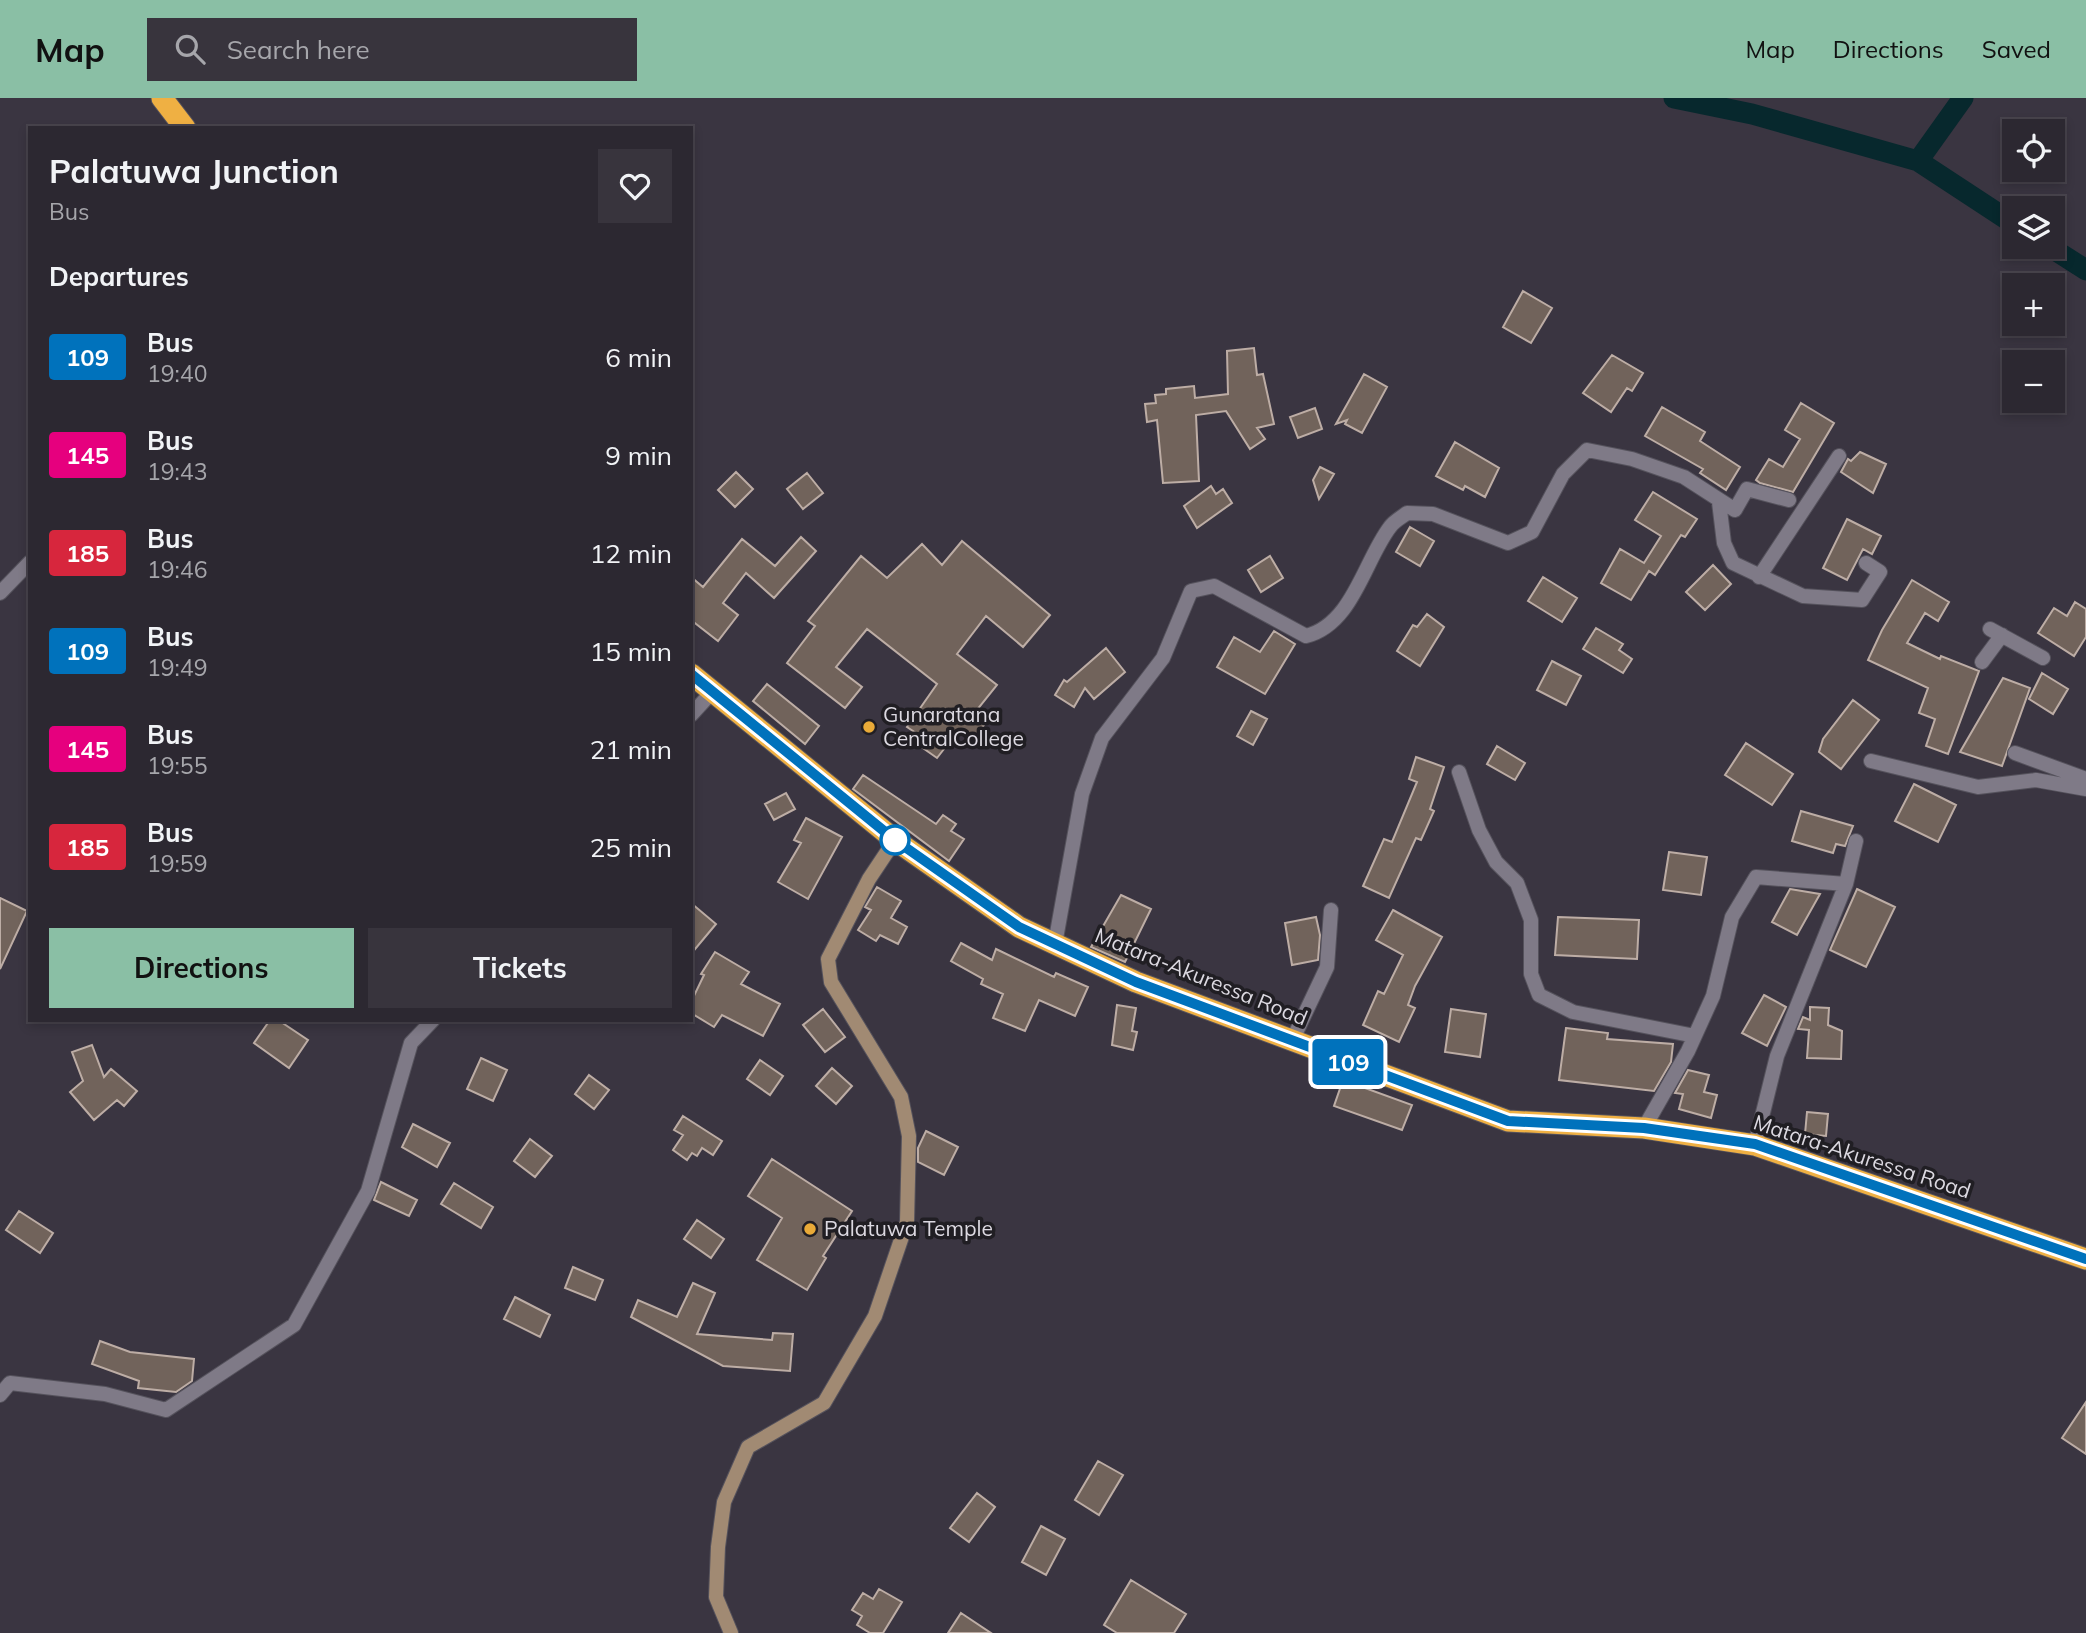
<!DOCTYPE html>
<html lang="en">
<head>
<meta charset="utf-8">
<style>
	:root { --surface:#2c2831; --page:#38343d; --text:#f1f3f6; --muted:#a6a6ab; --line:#48444d; --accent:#8abfa5 }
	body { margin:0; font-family:Mulish,sans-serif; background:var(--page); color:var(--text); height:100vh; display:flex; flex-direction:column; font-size:26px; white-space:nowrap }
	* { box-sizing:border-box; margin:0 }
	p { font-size:23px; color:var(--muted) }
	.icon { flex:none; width:38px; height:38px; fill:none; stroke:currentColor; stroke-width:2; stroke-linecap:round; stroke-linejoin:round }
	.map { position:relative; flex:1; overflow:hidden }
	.drawer { position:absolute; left:28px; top:28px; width:665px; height:896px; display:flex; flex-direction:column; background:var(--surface); border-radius:0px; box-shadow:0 4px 10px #0003,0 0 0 2px var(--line) }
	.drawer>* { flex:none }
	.badge { padding:0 14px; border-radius:5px; font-size:24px; line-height:46px }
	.controls { position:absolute; left:2002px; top:21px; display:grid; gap:14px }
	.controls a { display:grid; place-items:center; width:63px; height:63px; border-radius:0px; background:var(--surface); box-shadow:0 4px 10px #0003,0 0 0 2px var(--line); font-size:35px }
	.map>.badge { position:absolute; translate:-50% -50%; box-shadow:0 0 0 4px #fff }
	h2 { padding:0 21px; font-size:26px; line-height:63px }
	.round { display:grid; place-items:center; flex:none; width:74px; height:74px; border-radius:0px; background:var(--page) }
	.summary { display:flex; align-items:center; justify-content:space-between; height:119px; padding:0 21px }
	h1 { font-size:33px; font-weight:700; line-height:52px }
	.primary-button { display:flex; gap:14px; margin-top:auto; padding:14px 21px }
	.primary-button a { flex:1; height:80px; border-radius:0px; background:var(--accent); color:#111; font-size:28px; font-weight:700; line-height:80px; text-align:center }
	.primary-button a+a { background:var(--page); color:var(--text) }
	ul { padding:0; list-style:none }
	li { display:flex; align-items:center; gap:21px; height:98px; padding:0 21px }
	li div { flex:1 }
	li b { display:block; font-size:26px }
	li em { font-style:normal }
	li .badge { min-width:77px; font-weight:700; text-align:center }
	header { display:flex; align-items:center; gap:42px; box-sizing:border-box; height:98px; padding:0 35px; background:var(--accent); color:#111 }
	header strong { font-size:33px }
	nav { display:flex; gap:38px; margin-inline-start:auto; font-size:24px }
	.search { width:490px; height:63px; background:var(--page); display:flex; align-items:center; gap:18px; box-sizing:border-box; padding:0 24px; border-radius:0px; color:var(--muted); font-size:26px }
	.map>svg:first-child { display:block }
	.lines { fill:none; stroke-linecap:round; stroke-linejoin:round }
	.canal { stroke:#07282d; stroke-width:21 }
	.building { fill:#71635b; stroke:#bdada5; stroke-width:2 }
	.street-casing { stroke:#55525c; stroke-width:16 }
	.secondary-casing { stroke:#55525c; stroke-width:16 }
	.highway-casing { stroke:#55525c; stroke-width:23 }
	.street { stroke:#7f7a87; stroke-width:14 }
	.secondary { stroke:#a18a73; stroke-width:14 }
	.highway { stroke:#efb043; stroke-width:21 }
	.line-casing { stroke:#fff; stroke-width:16 }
	.line { stroke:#0072bc; stroke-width:10 }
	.poi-dot { fill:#e9aa38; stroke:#201e23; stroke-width:2.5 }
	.stop-dot { fill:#fff; stroke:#0072bc; stroke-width:3.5 }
	.labels { text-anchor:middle; stroke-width:7; stroke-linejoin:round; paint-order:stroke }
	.poi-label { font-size:21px; fill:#dcd9e1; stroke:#201e23; text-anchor:start }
	.street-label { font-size:21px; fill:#dcd9e1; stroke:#201e23 }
</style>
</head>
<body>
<header>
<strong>Map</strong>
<div class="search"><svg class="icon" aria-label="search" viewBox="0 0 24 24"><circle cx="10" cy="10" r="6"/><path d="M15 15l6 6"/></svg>Search here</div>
<nav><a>Map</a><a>Directions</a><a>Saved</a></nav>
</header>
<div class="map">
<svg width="2086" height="1535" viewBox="0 0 2086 1535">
	<rect width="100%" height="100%" fill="#3a3541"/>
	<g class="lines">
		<!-- canal -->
		<path class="canal" d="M 1674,0 L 1752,16 L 1918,63 L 2014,126
			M 1918,63 L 1963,0
			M 2050,149 L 2086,172"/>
	</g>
	<!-- building -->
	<path class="building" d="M 1523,193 L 1552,210 L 1531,245 L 1503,229 Z
		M 1254,250 L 1257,277 L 1263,276 L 1274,326 L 1257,330 L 1265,341 L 1250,351 L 1226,313 L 1196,317 L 1199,383 L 1163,385 L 1157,322 L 1147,324 L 1145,306 L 1156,305 L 1155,297 L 1166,296 L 1166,291 L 1194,288 L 1195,300 L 1228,296 L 1227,253 Z
		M 1612,257 L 1643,275 L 1632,293 L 1627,290 L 1611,314 L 1583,295 Z
		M 1364,276 L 1387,289 L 1362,335 L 1345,326 L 1347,322 L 1336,326 Z
		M 1801,305 L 1834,325 L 1793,394 L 1760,385 L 1756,382 L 1769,361 L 1783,369 L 1800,341 L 1785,332 Z
		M 1662,309 L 1705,334 L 1700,343 L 1740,369 L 1726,392 L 1700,375 L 1703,371 L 1645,338 Z
		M 1315,310 L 1322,331 L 1298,340 L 1290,319 Z
		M 1455,344 L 1499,370 L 1485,399 L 1465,388 L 1463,392 L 1436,378 Z
		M 1860,354 L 1886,366 L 1873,395 L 1841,374 L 1848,361 L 1851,363 Z
		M 1320,369 L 1334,376 L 1319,401 L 1313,382 Z
		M 736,374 L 753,391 L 735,409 L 718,392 Z
		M 807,375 L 823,395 L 803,411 L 787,391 Z
		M 1211,388 L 1216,396 L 1223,391 L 1232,405 L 1197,430 L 1184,408 Z
		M 1653,394 L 1697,421 L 1685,439 L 1681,437 L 1655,477 L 1649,473 L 1631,502 L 1601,485 L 1620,451 L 1644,465 L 1661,438 L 1635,422 Z
		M 1847,421 L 1881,438 L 1872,456 L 1863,451 L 1847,482 L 1823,470 Z
		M 1410,429 L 1434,443 L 1420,468 L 1396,454 Z
		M 801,439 L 816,453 L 774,500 L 746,475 L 723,505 L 738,517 L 718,543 L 691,522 L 691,479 L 703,489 L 742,441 L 775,468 Z
		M 962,443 L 1050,517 L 1023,549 L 986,518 L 957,556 L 997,587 L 972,618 L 984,627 L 973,643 L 958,633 L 937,660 L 920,648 L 925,641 L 907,629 L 937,586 L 867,531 L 836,569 L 862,589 L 845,610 L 787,565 L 815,528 L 808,523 L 861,458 L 887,480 L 922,446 L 942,467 Z
		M 1270,458 L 1283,480 L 1261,494 L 1248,472 Z
		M 1713,467 L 1731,486 L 1705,512 L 1686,494 Z
		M 1543,479 L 1577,500 L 1562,524 L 1528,503 Z
		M 1912,482 L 1949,504 L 1938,523 L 1925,515 L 1907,545 L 1940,561 L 1941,558 L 1979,573 L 1948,656 L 1926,648 L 1935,621 L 1919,615 L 1928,590 L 1868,562 L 1882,532 Z
		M 2075,504 L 2086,511 L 2086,539 L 2074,558 L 2038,535 L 2054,510 L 2067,518 Z
		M 1427,516 L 1444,529 L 1420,568 L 1397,553 L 1413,527 L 1417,529 Z
		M 1596,530 L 1623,546 L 1619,552 L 1632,561 L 1623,575 L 1583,551 Z
		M 1274,533 L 1295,546 L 1265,596 L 1217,569 L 1234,539 L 1260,554 Z
		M 1106,550 L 1125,574 L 1094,601 L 1085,590 L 1074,609 L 1055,597 L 1064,582 L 1067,584 Z
		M 1552,563 L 1581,578 L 1566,607 L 1537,592 Z
		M 2042,575 L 2068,591 L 2053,616 L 2029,601 Z
		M 2003,580 L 2030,590 L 2002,668 L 1960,654 Z
		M 767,586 L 819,628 L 805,646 L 753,603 Z
		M 1853,602 L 1879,622 L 1841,671 L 1819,654 L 1823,641 Z
		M 1251,613 L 1267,621 L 1253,647 L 1237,638 Z
		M 1746,645 L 1793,676 L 1772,707 L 1725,677 Z
		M 1497,648 L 1525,665 L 1515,682 L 1487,666 Z
		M 1416,659 L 1444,669 L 1430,711 L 1434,713 L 1421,742 L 1416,740 L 1389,800 L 1363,788 L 1384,741 L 1392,744 L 1417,684 L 1409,681 Z
		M 863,677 L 936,726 L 943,717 L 956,726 L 951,733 L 964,741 L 949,763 L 853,691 Z
		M 1914,686 L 1956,707 L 1938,744 L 1895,723 Z
		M 786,695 L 795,711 L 774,722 L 765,706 Z
		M 1801,713 L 1853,728 L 1845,748 L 1836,746 L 1833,755 L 1792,743 Z
		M 806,720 L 842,739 L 808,801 L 778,784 L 801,745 L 794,742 Z
		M 1669,754 L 1707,759 L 1701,797 L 1663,792 Z
		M 877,789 L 901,803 L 891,820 L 907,829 L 898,846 L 880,837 L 876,843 L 858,832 L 871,812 L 865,809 Z
		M 1790,791 L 1820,796 L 1797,837 L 1772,824 Z
		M 1857,791 L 1895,809 L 1866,869 L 1830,852 Z
		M 1121,797 L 1151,811 L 1125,864 L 1091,849 Z
		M 0,800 L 27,813 L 0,871 Z
		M 691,805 L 716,826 L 691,856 Z
		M 1393,812 L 1442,839 L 1415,888 L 1408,907 L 1415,910 L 1399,944 L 1363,927 L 1378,893 L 1384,896 L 1403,857 L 1376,842 Z
		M 1316,819 L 1320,837 L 1318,862 L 1292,867 L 1285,825 Z
		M 1558,819 L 1639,822 L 1637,861 L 1555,857 Z
		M 961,845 L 992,862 L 996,851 L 1054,879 L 1056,875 L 1088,889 L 1075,918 L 1039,902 L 1025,933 L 993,920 L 1003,896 L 981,886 L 983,881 L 951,863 Z
		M 715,854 L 749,874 L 741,886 L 780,906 L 763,938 L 722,917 L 714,929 L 691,915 L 691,904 L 704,877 L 701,876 Z
		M 1764,897 L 1786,909 L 1767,948 L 1742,935 Z
		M 1117,907 L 1136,910 L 1132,933 L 1137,934 L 1133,952 L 1112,947 Z
		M 1810,909 L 1829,910 L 1828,927 L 1842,933 L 1841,961 L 1807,960 L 1809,932 L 1798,931 L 1803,919 L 1810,922 Z
		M 823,911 L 845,939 L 825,954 L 803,927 Z
		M 1451,911 L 1486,916 L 1480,959 L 1445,954 Z
		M 270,922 L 278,922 L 308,942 L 289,970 L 254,945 Z
		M 1566,930 L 1608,935 L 1607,941 L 1673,946 L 1671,964 L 1654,993 L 1559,982 Z
		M 92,947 L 104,979 L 111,971 L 137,993 L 124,1008 L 117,1002 L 94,1022 L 70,994 L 83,983 L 72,954 Z
		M 481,960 L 507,972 L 493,1003 L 467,991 Z
		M 760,962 L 783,978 L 770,997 L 747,981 Z
		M 832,970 L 852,988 L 836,1006 L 816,988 Z
		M 1688,972 L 1709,977 L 1704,994 L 1717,997 L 1711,1020 L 1679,1011 L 1683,996 L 1675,995 Z
		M 589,977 L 609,992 L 594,1011 L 575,996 Z
		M 1343,982 L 1412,1007 L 1402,1032 L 1334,1008 Z
		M 1807,1014 L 1828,1016 L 1826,1038 L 1805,1036 Z
		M 683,1018 L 722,1043 L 713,1057 L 702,1050 L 697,1058 L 692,1055 L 687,1062 L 673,1052 L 683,1037 L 674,1032 Z
		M 413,1026 L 450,1045 L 437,1069 L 402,1049 Z
		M 926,1033 L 958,1049 L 944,1077 L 918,1064 L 918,1050 Z
		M 530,1041 L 552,1058 L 535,1079 L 514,1063 Z
		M 772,1061 L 852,1113 L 823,1158 L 826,1160 L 807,1192 L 757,1162 L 782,1120 L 748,1098 Z
		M 381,1084 L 417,1102 L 409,1118 L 374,1102 Z
		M 454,1085 L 493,1109 L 481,1130 L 441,1106 Z
		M 19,1113 L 53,1135 L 40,1155 L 6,1132 Z
		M 697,1122 L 724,1141 L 711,1160 L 684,1141 Z
		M 573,1169 L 603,1182 L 595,1202 L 565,1190 Z
		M 693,1185 L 715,1195 L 697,1236 L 772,1242 L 773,1235 L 793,1236 L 790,1273 L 723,1268 L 631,1219 L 638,1202 L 677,1219 Z
		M 515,1199 L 550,1217 L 540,1239 L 504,1221 Z
		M 100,1243 L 130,1254 L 194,1261 L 192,1283 L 176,1294 L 138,1290 L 139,1283 L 92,1266 Z
		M 2086,1304 L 2086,1356 L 2062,1340 Z
		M 1098,1363 L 1123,1377 L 1099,1417 L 1075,1402 Z
		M 977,1395 L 995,1409 L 969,1444 L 950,1430 Z
		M 1041,1428 L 1065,1441 L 1046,1477 L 1022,1464 Z
		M 1131,1482 L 1186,1516 L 1174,1535 L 1117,1535 L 1104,1527 Z
		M 879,1491 L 902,1504 L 883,1535 L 870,1535 L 857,1527 L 862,1518 L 852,1512 L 863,1495 L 873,1501 Z
		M 961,1515 L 991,1535 L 948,1535 Z"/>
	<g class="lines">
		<!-- street casing -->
		<g class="street-casing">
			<path id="street" d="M 1719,404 L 1724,445 L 1733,465 L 1803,498 L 1862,502 L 1880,474 L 1866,465
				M 1759,479 L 1839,358
				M 0,495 L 30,464
				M 1990,531 L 2043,560
				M 1982,564 L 2002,537
				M 691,617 L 713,593
				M 2015,655 L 2086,681
				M 1871,663 L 1978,689 L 2036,682 L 2086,691
				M 1459,674 L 1479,732 L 1496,764 L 1517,785 L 1531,822 L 1531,876 L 1539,897 L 1573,914 L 1695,938
				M 1055,846 L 1082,696 L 1102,640 L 1163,560 L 1191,493 L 1214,488 L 1306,538 C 1353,526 1364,463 1390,429 C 1394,423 1402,419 1407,415 L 1433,416 L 1508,445 L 1532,434 L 1563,376 L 1587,352 L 1632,361 L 1684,379 L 1735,412 L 1747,391 L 1789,402
				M 1292,943 L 1327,869 L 1331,812
				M 1644,1030 L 1688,953 L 1713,898 L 1732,819 L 1756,779 L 1846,786 L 1856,743
				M 1755,1047 L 1777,958 L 1846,786
				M 0,1297 L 10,1285 L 105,1296 L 166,1312 L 294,1227 L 368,1093 L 411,945 L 433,922"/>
		</g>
		<!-- secondary casing -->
		<g class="secondary-casing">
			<path id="secondary" d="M 731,1535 L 716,1499 L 718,1449 L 724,1404 L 748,1349 L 824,1305 L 875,1218 L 907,1124 L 909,1038 L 901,999 L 831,884 L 828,861 L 869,781 L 895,742"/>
		</g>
		<!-- highway casing -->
		<g class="highway-casing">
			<path id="highway" d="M 162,0 L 185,30
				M 691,576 L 895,742 L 1019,829 L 1136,884 L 1508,1023 L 1644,1030 L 1755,1047 L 2086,1161"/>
		</g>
		<!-- street -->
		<use href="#street" class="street"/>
		<!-- secondary -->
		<use href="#secondary" class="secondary"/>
		<!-- highway -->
		<use href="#highway" class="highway"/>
	</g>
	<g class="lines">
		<!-- line casing -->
		<g class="line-casing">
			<path id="line" d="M 691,576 L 895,742 L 1019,829 L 1136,884 L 1508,1023 L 1644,1030 L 1755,1046 L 2086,1161"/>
		</g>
		<!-- line -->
		<use href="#line" class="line"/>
	</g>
	<!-- markers -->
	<g class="poi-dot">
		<circle cx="869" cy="629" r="7"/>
		<circle cx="810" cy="1131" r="7"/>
	</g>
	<circle class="stop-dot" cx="895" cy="742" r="14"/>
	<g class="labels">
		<!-- poi labels -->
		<g class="poi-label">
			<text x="883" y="624">Gunaratana<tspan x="883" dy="24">CentralCollege</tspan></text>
			<text x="824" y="1138">Palatuwa Temple</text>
		</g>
		<!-- street labels -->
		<g class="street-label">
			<text transform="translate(1201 879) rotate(22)" y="7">Matara-Akuressa Road</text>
			<text transform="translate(1862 1059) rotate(18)" y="7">Matara-Akuressa Road</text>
		</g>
	</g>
</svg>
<div class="controls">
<a><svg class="icon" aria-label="locate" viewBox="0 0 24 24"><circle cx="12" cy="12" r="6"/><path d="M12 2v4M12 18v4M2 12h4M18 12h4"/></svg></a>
<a><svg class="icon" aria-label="layers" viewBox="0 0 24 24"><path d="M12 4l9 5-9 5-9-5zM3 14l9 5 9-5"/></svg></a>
<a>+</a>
<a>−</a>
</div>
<b class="badge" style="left:1348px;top:964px;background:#0072bc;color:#fff">109</b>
<section class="drawer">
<div class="summary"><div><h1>Palatuwa Junction</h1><p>Bus</p></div><a class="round"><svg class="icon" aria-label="heart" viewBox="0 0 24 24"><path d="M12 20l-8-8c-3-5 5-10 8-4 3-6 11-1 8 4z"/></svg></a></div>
<h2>Departures</h2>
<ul>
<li><span class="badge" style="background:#0072bc;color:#fff">109</span><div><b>Bus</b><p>19:40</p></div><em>6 min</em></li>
<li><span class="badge" style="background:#e6007e;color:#fff">145</span><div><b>Bus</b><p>19:43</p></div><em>9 min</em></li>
<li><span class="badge" style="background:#d7263d;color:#fff">185</span><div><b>Bus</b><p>19:46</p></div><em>12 min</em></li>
<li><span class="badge" style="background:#0072bc;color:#fff">109</span><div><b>Bus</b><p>19:49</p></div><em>15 min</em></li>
<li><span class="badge" style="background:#e6007e;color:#fff">145</span><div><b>Bus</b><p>19:55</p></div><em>21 min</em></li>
<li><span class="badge" style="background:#d7263d;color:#fff">185</span><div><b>Bus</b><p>19:59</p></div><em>25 min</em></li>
</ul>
<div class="primary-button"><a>Directions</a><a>Tickets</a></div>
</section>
</div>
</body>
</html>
